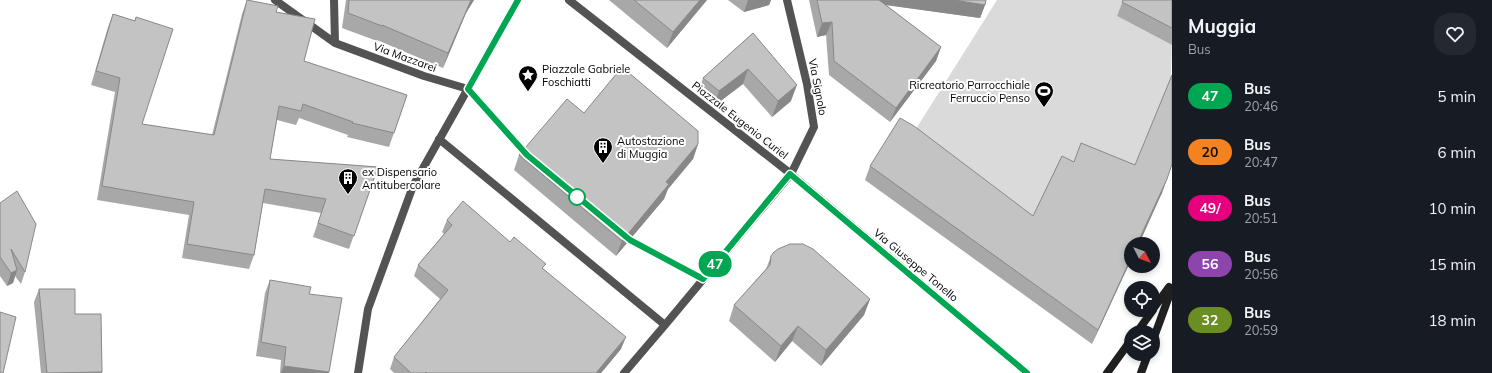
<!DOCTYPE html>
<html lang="it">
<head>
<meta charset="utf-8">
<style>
	:root { --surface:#171b24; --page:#242831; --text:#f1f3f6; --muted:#9ea1a6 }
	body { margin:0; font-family:Mulish,sans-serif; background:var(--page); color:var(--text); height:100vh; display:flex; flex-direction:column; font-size:15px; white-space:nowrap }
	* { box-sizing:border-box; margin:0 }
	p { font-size:13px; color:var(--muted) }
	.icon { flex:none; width:22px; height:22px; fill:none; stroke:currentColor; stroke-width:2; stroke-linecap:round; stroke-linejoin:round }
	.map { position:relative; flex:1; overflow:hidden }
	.side { display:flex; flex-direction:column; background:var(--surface); width:320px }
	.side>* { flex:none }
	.badge { padding:0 8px; border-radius:13px; font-size:14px; line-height:26px }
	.needle { width:26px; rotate:132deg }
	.controls { position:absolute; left:1124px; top:237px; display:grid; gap:8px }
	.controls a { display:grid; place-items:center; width:36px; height:36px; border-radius:50%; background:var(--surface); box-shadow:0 2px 6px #0003; font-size:20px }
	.map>.badge { position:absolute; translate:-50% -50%; box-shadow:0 0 0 2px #fff }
	.round { display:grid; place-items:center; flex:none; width:42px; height:42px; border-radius:16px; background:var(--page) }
	.overview { display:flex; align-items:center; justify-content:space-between; height:68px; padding:0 16px }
	h1 { font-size:19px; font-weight:700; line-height:30px }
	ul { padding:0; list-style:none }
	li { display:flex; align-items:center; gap:12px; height:56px; padding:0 16px }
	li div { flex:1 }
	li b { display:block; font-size:15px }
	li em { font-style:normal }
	li .badge { min-width:44px; font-weight:700; text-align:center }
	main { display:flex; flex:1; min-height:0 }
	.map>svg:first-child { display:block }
	.green { fill:#dadada }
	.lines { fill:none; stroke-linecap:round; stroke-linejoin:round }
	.minor { stroke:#535353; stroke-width:8 }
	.secondary { stroke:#202020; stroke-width:8 }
	.wall { fill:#a8a8a8 }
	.shaded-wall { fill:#888 }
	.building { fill:#c3c3c3; stroke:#888 }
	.line-casing { stroke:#fff; stroke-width:9 }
	.line { stroke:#00a651; stroke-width:6 }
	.stop-dot { fill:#fff; stroke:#00a651; stroke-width:2 }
	.labels { text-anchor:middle; stroke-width:4; stroke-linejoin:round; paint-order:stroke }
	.street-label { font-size:11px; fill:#000; stroke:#fff }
	.poi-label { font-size:11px; fill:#000; stroke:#fff; text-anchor:start }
</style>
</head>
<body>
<main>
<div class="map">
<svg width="1172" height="373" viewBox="0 0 1172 373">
	<rect width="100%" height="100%" fill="#fff"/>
	<!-- green -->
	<path class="green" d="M 997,0 L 1123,0 L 1117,16 L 1172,45 L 1168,174 L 1162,194 L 1076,157 L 1069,176 L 1028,230 L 909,140 Z"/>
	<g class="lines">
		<!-- minor -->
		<path class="minor" d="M 275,0 L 335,43
			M 334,0 L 335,43 L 424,76 L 468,89
			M 569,0 L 791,174 L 1027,373
			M 439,139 L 665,325 L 791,174 L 814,127 L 807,84 L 787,0
			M 358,373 L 368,309 L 413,186 L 518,0
			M 624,373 L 665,325"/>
		<!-- secondary -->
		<path class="secondary" d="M 1153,309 L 1169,287
			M 1137,332 L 1153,310
			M 1153,340 L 1172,288
			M 1107,373 L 1131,340
			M 1141,373 L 1148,354"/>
	</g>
	<!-- wall -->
	<path class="wall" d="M 247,0 L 276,12 L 304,61 L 407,95 L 389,147 L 347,137 L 348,135 L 299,118 L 296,125 L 277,120 L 270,159 L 378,167 L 349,249 L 313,237 L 321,213 L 263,203 L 254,255 L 249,269 L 182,258 L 189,215 L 97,200 L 115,92 L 91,85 L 108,27 L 113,14 L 135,21 L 136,17 L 142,124 L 212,135 L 242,14 Z
		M 346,0 L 474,0 L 466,13 L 443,68 L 377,40 L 377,41 L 342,28 Z
		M 609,0 L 707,0 L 667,48 Z
		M 728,0 L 771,0 L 769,5 L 744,12 Z
		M 809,0 L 986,0 L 985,5 L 980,18 L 886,5 L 941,47 L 936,61 L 890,122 L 829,75 L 826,35 L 817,37 Z
		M 1123,0 L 1172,0 L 1172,45 L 1117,16 Z
		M 753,33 L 791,101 L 772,117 L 743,84 L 714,106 L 698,94 L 703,78 Z
		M 584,113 L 698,144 L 693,159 L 668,189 L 664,199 L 616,256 L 514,170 L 519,155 Z
		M 1074,162 L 1135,165 L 1162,193 L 1131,244 L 1131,260 L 1092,344 L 865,180 L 870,166 L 1033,216 Z
		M 0,203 L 25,272 L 21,284 L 15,276 L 13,283 L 7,286 L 0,276 Z
		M 447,220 L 510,242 L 544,269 L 621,349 L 601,373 L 394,373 L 390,369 L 394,357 L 440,299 L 414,276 L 418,265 L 444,234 L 442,232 Z
		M 771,256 L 870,299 L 864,315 L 821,366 L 792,341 L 775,362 L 729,321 L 734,305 L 766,269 Z
		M 270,280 L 309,294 L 329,373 L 280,373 L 281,360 L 256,356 L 265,293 Z
		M 39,289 L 75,314 L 102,372 L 102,373 L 41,373 L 34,302 Z"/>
	<!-- shaded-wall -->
	<path class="shaded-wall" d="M 471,0 L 474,0 L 466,13 L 443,68 L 448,53 Z
		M 700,0 L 707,0 L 667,48 L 673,32 Z
		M 748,0 L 771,0 L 769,5 L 744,12 Z
		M 857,0 L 954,0 L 985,5 L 980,18 L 857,1 Z
		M 832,22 L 826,35 L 817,37 L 822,23 Z
		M 941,47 L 936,61 L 890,122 L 896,108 Z
		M 748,69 L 743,84 L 714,106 L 719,91 Z
		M 797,85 L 791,101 L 772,117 L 778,101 Z
		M 698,144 L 693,159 L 668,189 L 664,199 L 616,256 L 622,241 L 666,182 Z
		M 1167,179 L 1162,193 L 1139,244 L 1137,244 Z
		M 1131,258 L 1131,260 L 1092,344 L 1098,330 Z
		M 17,270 L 13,283 L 7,286 L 11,273 Z
		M 870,299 L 864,315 L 821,366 L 826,350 Z
		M 798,326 L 792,341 L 775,362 L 781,346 Z
		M 626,337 L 621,349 L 601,373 L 596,373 Z
		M 284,366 L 329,372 L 329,373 L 281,373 Z
		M 102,372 L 102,373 L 47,373 Z"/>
	<!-- building -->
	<path class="building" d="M 247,0 L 278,6 L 276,12 L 315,19 L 304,61 L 407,95 L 394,133 L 352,123 L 353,122 L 303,104 L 301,111 L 279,106 L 270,159 L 378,167 L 354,236 L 318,223 L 326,199 L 265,189 L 254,255 L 187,244 L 194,202 L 102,186 L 120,78 L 96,71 L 113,14 L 135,21 L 136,17 L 173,29 L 142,124 L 214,135 Z
		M 349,0 L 471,0 L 448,53 L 382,25 L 382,26 L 348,13 Z
		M 634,0 L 700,0 L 673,32 Z
		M 817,0 L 879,0 L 941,47 L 896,108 L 834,61 L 832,22 L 822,23 Z
		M 954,0 L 986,0 L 985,5 Z
		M 1123,0 L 1172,0 L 1172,28 L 1122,2 Z
		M 753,33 L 797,85 L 778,101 L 748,69 L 719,91 L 703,78 Z
		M 622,67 L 698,131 L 698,144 L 666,182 L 669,184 L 622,241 L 519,155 L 567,99 L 584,113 Z
		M 1172,75 L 1172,164 L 1167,179 L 1137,244 L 1131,244 L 1131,258 L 1098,330 L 870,166 L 900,118 L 914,126 L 1033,216 L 1062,156 L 1074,162 L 1081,143 L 1135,165 Z
		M 17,191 L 36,224 L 25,272 L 11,249 L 17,270 L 11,273 L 0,257 L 0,203 Z
		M 463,201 L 510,242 L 514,237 L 546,264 L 542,268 L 626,337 L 596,373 L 427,373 L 426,372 L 425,373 L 411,373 L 394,357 L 448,290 L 418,265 L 452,225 L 447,220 Z
		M 790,244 L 803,244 L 813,249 L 870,299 L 826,350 L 798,326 L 781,346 L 734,305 L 770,265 L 771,256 L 774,252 L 778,249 Z
		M 270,280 L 311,287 L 309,294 L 342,298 L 329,372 L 284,366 L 286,347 L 261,342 Z
		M 39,289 L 75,289 L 75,314 L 101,314 L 102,372 L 47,373 Z
		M 0,312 L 16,317 L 3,373 L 0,373 Z"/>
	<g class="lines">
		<!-- line casing -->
		<g class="line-casing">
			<path id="line" d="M 518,0 L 468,89 L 527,155 L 630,240 L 703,279 L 790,174 L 1027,373"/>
		</g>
		<!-- line -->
		<use href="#line" class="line"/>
	</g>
	<!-- icons -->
	<defs>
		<g id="sight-pin" transform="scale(1)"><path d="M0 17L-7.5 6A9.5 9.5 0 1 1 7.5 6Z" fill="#000" stroke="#fff"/><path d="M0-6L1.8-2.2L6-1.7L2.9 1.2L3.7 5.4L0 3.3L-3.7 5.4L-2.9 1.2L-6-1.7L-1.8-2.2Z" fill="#fff"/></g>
		<g id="stadium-pin" transform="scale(1)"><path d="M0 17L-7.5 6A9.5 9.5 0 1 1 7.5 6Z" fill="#000" stroke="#fff"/><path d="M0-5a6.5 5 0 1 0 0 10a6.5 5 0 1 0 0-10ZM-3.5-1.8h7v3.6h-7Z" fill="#fff"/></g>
		<g id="building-pin" transform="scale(1)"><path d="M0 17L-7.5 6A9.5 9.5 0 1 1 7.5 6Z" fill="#000" stroke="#fff"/><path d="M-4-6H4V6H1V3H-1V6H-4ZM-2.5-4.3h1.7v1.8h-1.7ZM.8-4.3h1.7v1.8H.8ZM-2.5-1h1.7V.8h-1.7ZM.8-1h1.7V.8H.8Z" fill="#fff"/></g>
	</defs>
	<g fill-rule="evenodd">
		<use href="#sight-pin" x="528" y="75"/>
		<use href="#stadium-pin" x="1044" y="91"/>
		<use href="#building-pin" x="603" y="147"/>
		<use href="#building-pin" x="348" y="178"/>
	</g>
	<!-- markers -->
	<circle class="stop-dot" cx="577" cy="197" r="8"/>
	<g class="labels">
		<!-- street labels -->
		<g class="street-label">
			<text transform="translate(405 57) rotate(20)" y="4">Via Mazzarei</text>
			<text transform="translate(818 87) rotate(79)" y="4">Via Signolo</text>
			<text transform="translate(740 120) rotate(38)" y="4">Piazzale Eugenio Curiel</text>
			<text transform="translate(916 265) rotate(40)" y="4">Via Giuseppe Tonello</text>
		</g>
		<!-- poi labels -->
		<g class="poi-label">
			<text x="542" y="73">Piazzale Gabriele<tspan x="542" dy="13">Foschiatti</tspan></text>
			<text x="1030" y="89" text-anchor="end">Ricreatorio Parrocchiale<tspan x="1030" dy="13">Ferruccio Penso</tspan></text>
			<text x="617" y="145">Autostazione<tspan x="617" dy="13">di Muggia</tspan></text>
			<text x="362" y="176">ex Dispensario<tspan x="362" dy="13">Antitubercolare</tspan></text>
		</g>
	</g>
</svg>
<div class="controls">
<a><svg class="needle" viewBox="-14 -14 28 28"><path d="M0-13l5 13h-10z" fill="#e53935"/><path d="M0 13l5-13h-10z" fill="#9ea1a6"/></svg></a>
<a><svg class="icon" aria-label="locate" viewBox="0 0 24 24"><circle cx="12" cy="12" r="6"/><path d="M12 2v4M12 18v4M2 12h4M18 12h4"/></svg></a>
<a><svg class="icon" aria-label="layers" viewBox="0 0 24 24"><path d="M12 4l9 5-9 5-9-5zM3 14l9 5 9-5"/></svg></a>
</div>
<b class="badge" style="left:715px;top:264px;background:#00a651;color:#fff">47</b>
</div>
<section class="side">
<div class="overview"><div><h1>Muggia</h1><p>Bus</p></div><a class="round"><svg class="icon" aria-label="heart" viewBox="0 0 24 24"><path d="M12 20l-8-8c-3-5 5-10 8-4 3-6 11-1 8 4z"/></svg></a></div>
<ul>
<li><span class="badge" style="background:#00a651;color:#fff">47</span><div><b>Bus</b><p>20:46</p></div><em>5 min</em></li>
<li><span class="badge" style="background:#f58220;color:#111">20</span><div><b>Bus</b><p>20:47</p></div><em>6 min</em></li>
<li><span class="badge" style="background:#e6007e;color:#fff">49/</span><div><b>Bus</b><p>20:51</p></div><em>10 min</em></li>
<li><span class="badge" style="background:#8e44ad;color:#fff">56</span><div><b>Bus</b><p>20:56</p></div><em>15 min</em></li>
<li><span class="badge" style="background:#6b8e23;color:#fff">32</span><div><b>Bus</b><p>20:59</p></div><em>18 min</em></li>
</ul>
</section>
</main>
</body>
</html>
